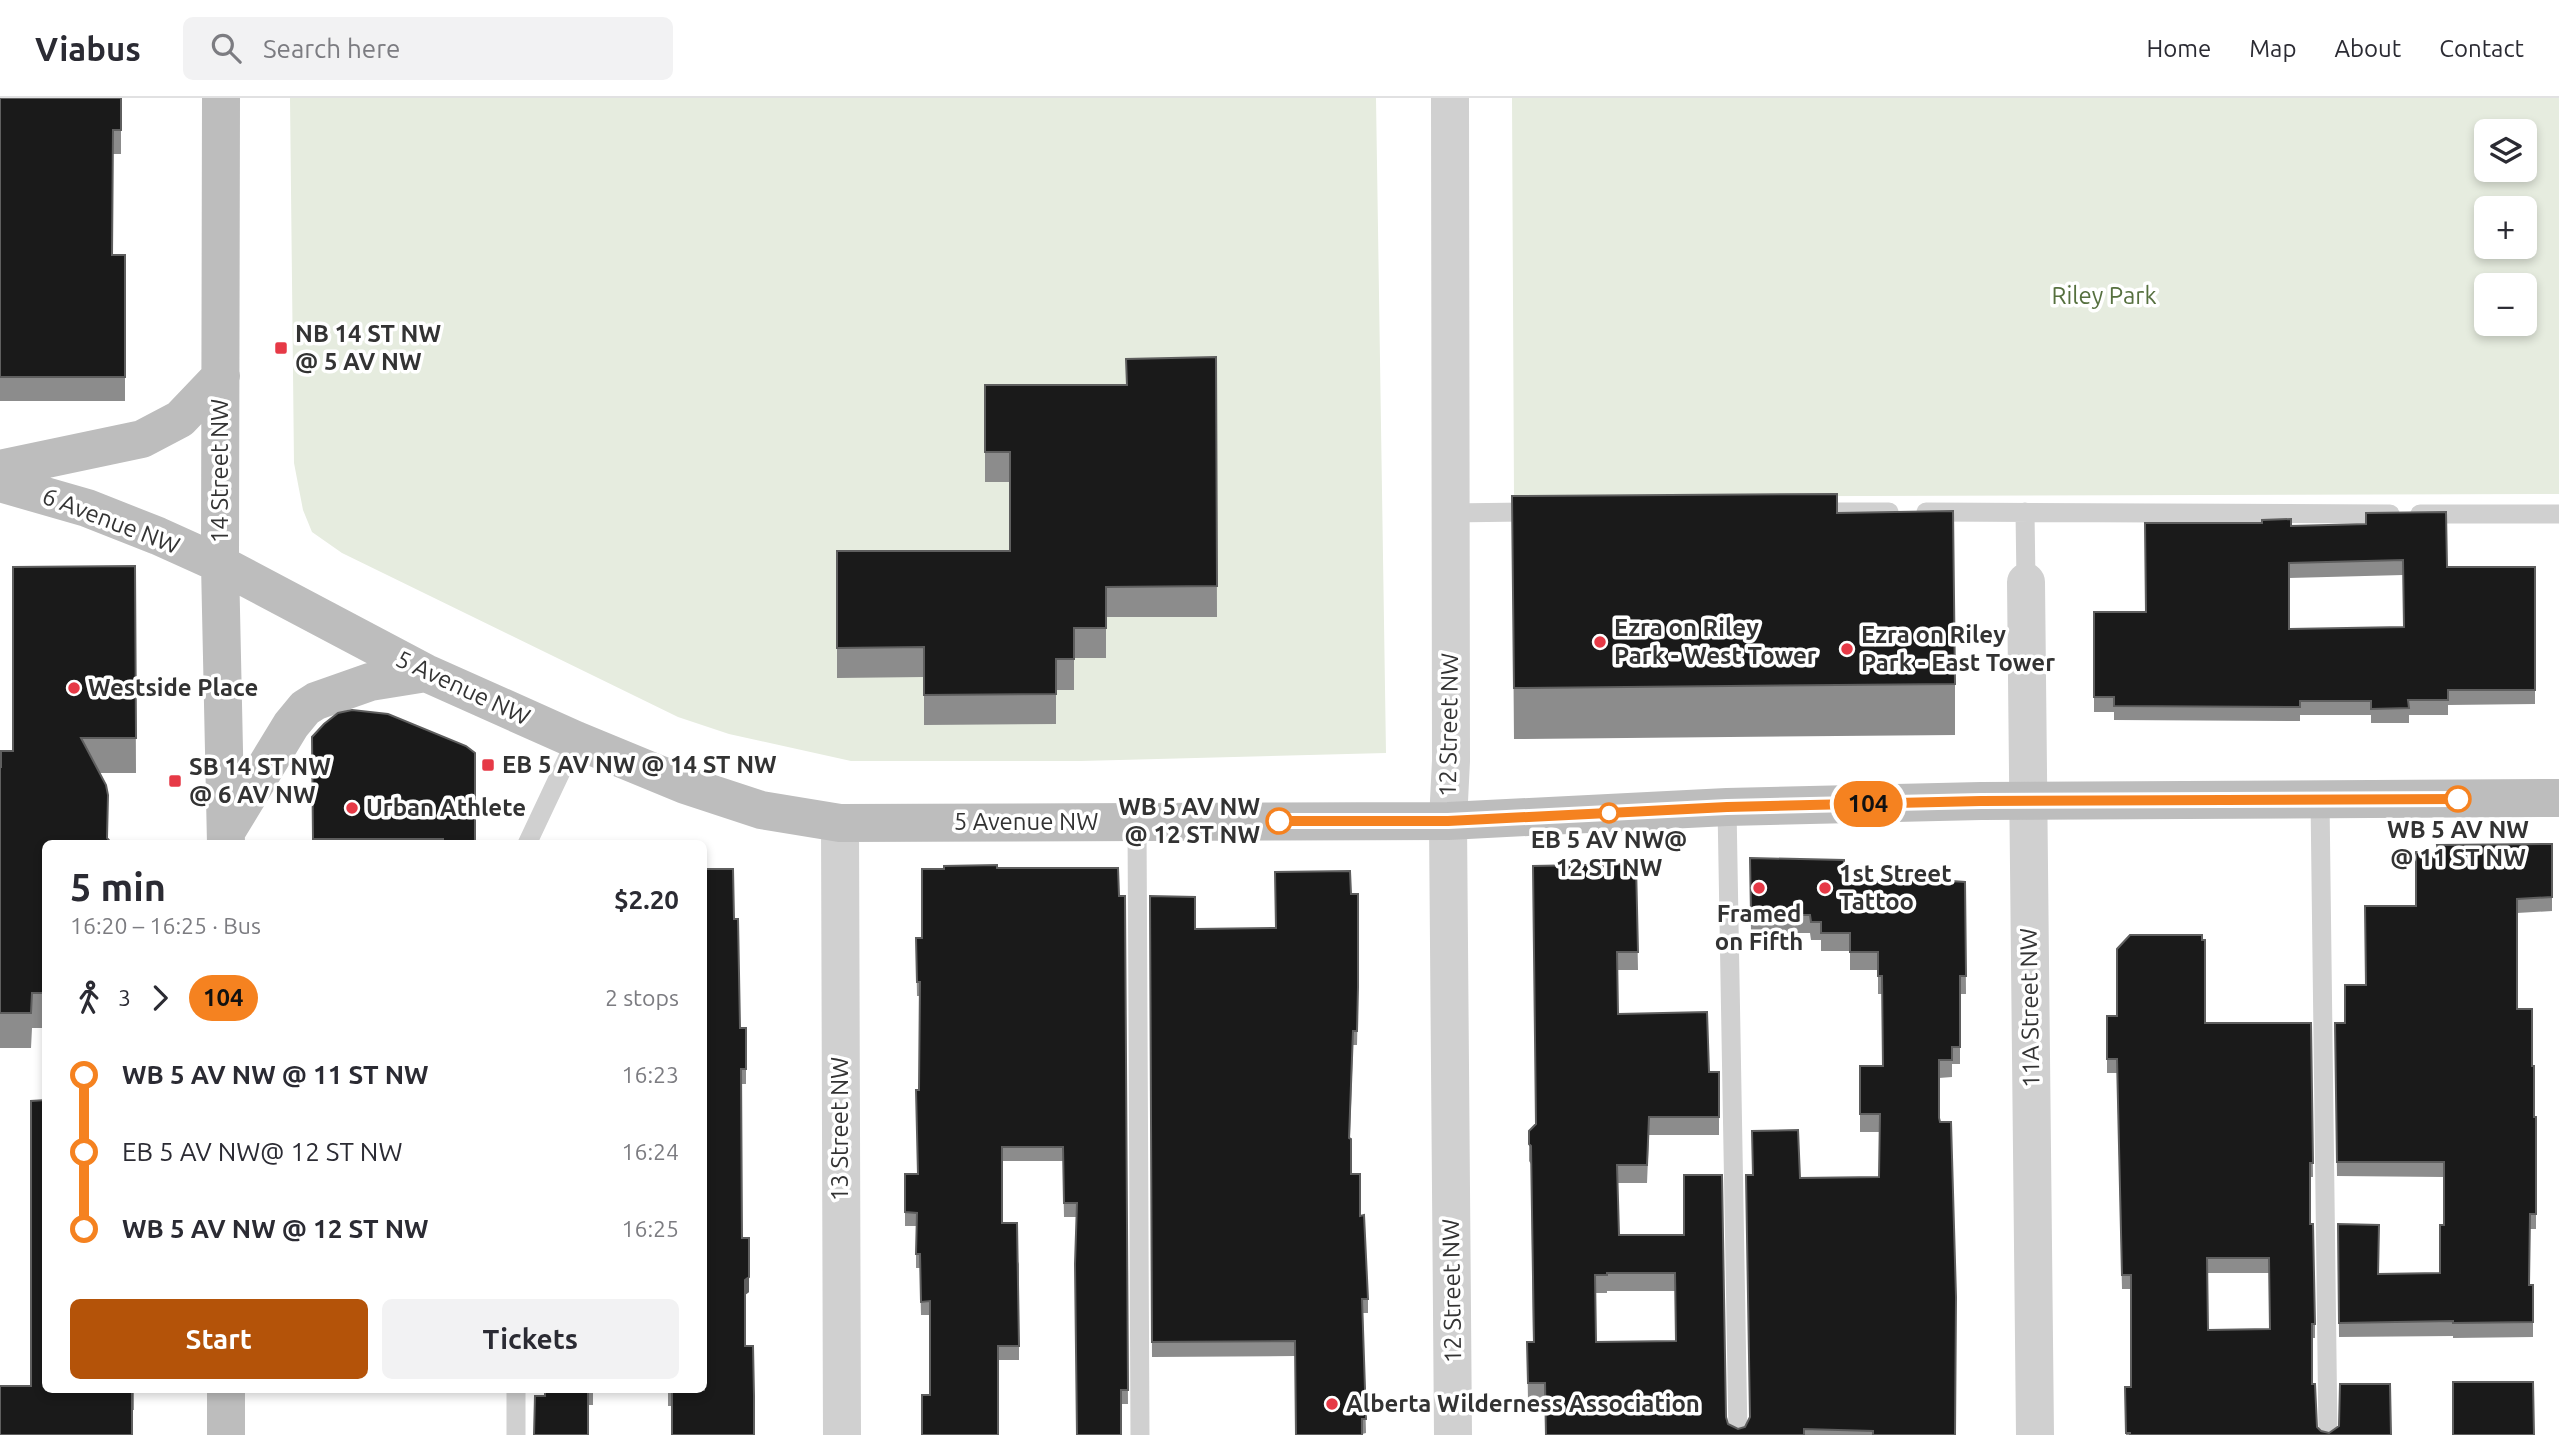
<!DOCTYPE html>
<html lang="en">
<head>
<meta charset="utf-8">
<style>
	:root { --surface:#fff; --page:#f2f2f3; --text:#2b2b33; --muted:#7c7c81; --line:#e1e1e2; --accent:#b45309 }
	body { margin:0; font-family:Ubuntu,sans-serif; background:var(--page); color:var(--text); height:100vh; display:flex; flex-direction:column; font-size:26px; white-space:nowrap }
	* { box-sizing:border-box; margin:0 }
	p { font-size:23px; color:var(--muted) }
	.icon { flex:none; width:38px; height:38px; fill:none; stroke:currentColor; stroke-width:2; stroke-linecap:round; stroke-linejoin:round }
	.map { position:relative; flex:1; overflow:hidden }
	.drawer { position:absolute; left:42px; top:742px; width:665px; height:553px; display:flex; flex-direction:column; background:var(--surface); border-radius:10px; box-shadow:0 4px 10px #0003 }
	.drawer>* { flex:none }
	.badge { padding:0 14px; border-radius:23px; font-size:24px; line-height:46px }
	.fabs { position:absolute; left:2474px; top:21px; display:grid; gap:14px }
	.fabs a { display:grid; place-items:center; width:63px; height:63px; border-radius:10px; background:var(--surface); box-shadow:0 4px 10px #0003; font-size:35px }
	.map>.badge { position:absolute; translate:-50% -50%; box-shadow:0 0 0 4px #fff }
	.legs { display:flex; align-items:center; gap:10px; height:77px; padding:0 28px; font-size:23px }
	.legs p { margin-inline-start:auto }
	.summary { display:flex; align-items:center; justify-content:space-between; height:119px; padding:0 28px }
	h1 { font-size:38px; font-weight:600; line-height:52px }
	.primary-button { display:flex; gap:14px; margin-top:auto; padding:14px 28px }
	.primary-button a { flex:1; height:80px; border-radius:10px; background:var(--accent); color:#fff; font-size:28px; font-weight:600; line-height:80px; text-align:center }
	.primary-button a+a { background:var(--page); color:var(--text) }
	ul { padding:0 28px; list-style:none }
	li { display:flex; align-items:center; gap:24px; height:77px; font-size:26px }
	li i { display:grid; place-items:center; width:10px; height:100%; margin:0 9px; background:currentColor }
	li i::after { content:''; width:18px; height:18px; margin:-9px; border:5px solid; border-radius:50%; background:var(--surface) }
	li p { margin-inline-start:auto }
	li:first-child i { background:linear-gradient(#0000 50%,currentColor 0) }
	li:last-child i { background:linear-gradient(currentColor 50%,#0000 0) }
	header { display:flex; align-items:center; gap:42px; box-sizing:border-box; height:98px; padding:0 35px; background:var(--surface); border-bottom:2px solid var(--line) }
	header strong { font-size:33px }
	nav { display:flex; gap:38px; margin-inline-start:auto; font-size:24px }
	.search { width:490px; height:63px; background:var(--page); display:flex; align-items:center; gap:18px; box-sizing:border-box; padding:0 24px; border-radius:10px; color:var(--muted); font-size:26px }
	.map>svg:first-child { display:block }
	.green { fill:#e6ecdf; fill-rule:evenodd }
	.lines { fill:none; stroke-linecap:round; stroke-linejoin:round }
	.lane { stroke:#d0d0d0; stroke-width:19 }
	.street { stroke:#d0d0d0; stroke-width:38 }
	.secondary { stroke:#bdbdbd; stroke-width:38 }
	.wall { fill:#8c8c8c; fill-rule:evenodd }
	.shaded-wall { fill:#5f5f5f }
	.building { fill:#1a1a1a; stroke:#5f5f5f; stroke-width:2; fill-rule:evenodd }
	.line-1-casing { stroke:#fff; stroke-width:16 }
	.line-1 { stroke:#f58220; stroke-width:10 }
	.poi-dot { fill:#e63946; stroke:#fff; stroke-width:2.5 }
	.stop-1-dot { fill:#fff; stroke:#f58220; stroke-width:3.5 }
	.labels { text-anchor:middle; stroke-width:7; stroke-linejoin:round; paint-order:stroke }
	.park-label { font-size:24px; fill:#56703f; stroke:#fff }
	.poi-label { font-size:24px; font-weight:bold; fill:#333; stroke:#fff; text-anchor:start }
	.street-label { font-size:24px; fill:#333; stroke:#fff }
	.stop-label { font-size:24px; font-weight:bold; fill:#333; stroke:#fff }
</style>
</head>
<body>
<header>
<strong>Viabus</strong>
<div class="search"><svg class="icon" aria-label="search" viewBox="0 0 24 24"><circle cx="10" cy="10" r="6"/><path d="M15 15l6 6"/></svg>Search here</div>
<nav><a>Home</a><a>Map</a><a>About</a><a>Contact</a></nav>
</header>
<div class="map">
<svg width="2559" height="1337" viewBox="0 0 2559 1337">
	<rect width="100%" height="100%" fill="#fff"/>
	<!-- green -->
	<path class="green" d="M 290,0 L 1376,0 L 1386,655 L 1081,663 L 851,663 L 729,636 L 678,619 L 342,455 L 312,434 L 303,412 L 294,365 Z
		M 1512,0 L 2559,0 L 2559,396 L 1514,399 ZM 2487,33 L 2525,33 L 2525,72 L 2487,72 ZM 2487,110 L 2525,110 L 2525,149 L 2487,149 ZM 2487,187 L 2525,187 L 2525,226 L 2487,226 Z"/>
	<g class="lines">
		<!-- lane -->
		<path class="lane" d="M 1811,414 L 1889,414
			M 1926,414 L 2390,416
			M 2025,414 L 2026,484
			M 1449,415 L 1536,414
			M 2420,416 L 2559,416
			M 2320,701 L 2328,1337
			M 1727,709 L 1738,1337
			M 1137,723 L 1140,1337
			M 527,746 L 576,642
			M 516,1292 L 516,1337"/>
		<!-- street -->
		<path class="street" d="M 1450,0 L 1451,663 L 1448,723 L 1453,1337
			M 2026,484 L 2035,1337
			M 840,725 L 842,1337"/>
		<!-- secondary -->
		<path class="secondary" d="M 221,0 L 220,466 L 226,746
			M 0,371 L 142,341 L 180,321 L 221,278
			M 0,385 L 87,410 L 158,438 L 220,466 L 426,575 L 576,642 L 685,687 L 761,712 L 840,725 L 1448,723 L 1727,709 L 1981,703 L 2559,700
			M 226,734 L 291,627 L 305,610 L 316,603 L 370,584 L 426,575
			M 226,1292 L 226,1337"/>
	</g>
	<!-- wall -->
	<path class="wall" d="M 0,0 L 121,0 L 121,56 L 113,56 L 112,157 L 125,157 L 125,303 L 0,303 Z
		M 1216,259 L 1217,519 L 1106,519 L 1106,560 L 1074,560 L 1074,592 L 1056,592 L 1056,626 L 924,627 L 924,579 L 837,580 L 837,453 L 1010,453 L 1010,384 L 985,384 L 985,287 L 1126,287 L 1126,261 Z
		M 1512,398 L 1837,415 L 1955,586 L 1955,637 L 1514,641 Z
		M 2291,428 L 2447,469 L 2535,469 L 2535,606 L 2448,607 L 2448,617 L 2409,617 L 2409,625 L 2371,625 L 2371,617 L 2300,617 L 2300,623 L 2114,622 L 2114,614 L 2094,614 L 2094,514 L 2146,514 ZM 2403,477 L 2404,529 L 2289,531 L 2289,480 Z
		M 135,468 L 136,675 L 99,675 L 46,746 L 46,930 L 32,930 L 31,950 L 0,950 L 0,669 L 1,669 L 13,653 Z
		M 312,639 L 475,746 L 313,746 Z
		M 2552,746 L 2552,813 L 2517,815 L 2517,911 L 2532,968 L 2534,1019 L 2536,1019 L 2536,1131 L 2530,1131 L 2529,1187 L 2533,1187 L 2533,1239 L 2453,1240 L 2453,1238 L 2339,1239 L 2338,1126 L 2378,1176 L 2440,1175 L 2444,1127 L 2444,1079 L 2337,1078 L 2335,925 L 2345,925 L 2366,887 L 2416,808 L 2437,754 Z
		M 1750,760 L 1844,786 L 1965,784 L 1966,896 L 1960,896 L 1960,966 L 1952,966 L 1952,979 L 1939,980 L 1939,1020 L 1955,1337 L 1546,1337 L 1545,1303 L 1528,1303 L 1527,1244 L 1533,1244 L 1531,1066 L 1529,1063 L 1529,1033 L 1535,1026 L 1636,766 L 1638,872 L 1617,872 L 1618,916 L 1709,974 L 1719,974 L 1719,1037 L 1649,1037 L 1647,1085 L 1617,1085 L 1619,1137 L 1684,1137 L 1728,1326 L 1738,1331 L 1745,1329 L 1750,1320 L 1800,1080 L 1879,1079 L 1879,1034 L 1860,1034 L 1860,968 L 1883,968 L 1882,896 L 1878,896 L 1878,872 L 1850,872 L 1850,853 L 1821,853 L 1821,842 L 1811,842 L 1810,835 L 1751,835 ZM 1607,1193 L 1675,1193 L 1676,1243 L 1596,1244 L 1596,1195 L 1607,1195 Z
		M 997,770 L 1119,798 L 1125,798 L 1128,1306 L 1121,1306 L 1076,1119 L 1064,1119 L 1063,1063 L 1002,1063 L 1002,1125 L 1019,1166 L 1019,1262 L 998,1262 L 930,1297 L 930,1217 L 921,1217 L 920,1170 L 916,1170 L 916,1128 L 905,1128 L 905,1076 L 918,1076 L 920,898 L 917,898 L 916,840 L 922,840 Z
		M 704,771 L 733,771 L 734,821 L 738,821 L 740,930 L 746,930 L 746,986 L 741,986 L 742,1140 L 749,1140 L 749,1194 L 745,1197 L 745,1248 L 753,1248 L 754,1337 L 672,1337 L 672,1308 L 668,1308 L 668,1294 L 651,1294 L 651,1292 L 704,1292 Z
		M 1351,796 L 1358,903 L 1357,947 L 1353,947 L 1350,1040 L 1351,1076 L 1360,1118 L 1368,1201 L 1368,1215 L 1363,1215 L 1366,1335 L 1362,1336 L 1295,1258 L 1152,1259 L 1150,798 L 1195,831 L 1276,830 Z
		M 2107,918 L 2205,925 L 2311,925 L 2313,1079 L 2310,1079 L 2310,1126 L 2315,1226 L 2315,1240 L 2312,1240 L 2312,1286 L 2317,1329 L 2321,1333 L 2329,1335 L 2391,1337 L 2126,1337 L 2125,1289 L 2131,1289 L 2131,1191 L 2122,1191 L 2117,975 L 2107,975 ZM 2207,1175 L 2269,1175 L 2270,1231 L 2208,1232 Z
		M 46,1292 L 134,1292 L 134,1312 L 132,1312 Z
		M 593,1292 L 593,1307 L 588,1307 L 545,1298 Z"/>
	<!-- shaded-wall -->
	<path class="shaded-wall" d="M 749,1179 L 749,1194 L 745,1197 L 745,1182 Z"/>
	<!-- building -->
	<path class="building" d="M 0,0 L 121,0 L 121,32 L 113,32 L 112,157 L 125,157 L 125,279 L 0,279 Z
		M 1216,259 L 1217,488 L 1106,489 L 1106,530 L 1074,530 L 1074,561 L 1056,561 L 1056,596 L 924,597 L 924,549 L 837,550 L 837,453 L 1010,453 L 1010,354 L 985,354 L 985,287 L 1127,287 L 1126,261 Z
		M 1837,396 L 1837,415 L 1953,413 L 1955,586 L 1514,590 L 1512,398 Z
		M 2446,414 L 2447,469 L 2535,469 L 2535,592 L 2448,592 L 2448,602 L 2408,602 L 2409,610 L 2371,611 L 2371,603 L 2300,603 L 2300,609 L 2114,608 L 2114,599 L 2094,599 L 2094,514 L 2146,514 L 2145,425 L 2262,425 L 2262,422 L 2291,421 L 2291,428 L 2366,426 L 2366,415 ZM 2403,462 L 2404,529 L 2289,531 L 2289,465 Z
		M 135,468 L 136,640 L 81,640 L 106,687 L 108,697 L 107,740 L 112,746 L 46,746 L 46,895 L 32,895 L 31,915 L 0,915 L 0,669 L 1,669 L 1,653 L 13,653 L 13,469 Z
		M 352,612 L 388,616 L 466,648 L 475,655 L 475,746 L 443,746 L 443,741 L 313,741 L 312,639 L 324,626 L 338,615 Z
		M 2552,746 L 2552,799 L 2517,801 L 2517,911 L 2532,911 L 2532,968 L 2534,968 L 2534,1019 L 2536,1019 L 2536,1116 L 2530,1116 L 2529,1187 L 2533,1187 L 2533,1224 L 2453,1225 L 2453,1223 L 2339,1225 L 2338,1126 L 2379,1127 L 2378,1176 L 2440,1175 L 2440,1127 L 2444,1127 L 2444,1064 L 2337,1064 L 2335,925 L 2345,925 L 2345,887 L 2366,887 L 2365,808 L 2416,808 L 2416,754 L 2438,754 L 2437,747 Z
		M 1750,760 L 1844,762 L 1844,786 L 1922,781 L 1965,784 L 1966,878 L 1960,878 L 1960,949 L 1952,949 L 1952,962 L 1939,962 L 1939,1020 L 1940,1024 L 1951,1024 L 1956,1199 L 1955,1337 L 1873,1337 L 1873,1333 L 1804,1331 L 1804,1337 L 1546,1337 L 1545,1285 L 1528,1285 L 1527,1244 L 1534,1244 L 1531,1048 L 1529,1046 L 1529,1033 L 1536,1026 L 1533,768 L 1636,766 L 1638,854 L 1617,854 L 1618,916 L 1707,914 L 1709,974 L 1719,974 L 1719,1019 L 1649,1019 L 1647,1067 L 1617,1067 L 1619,1137 L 1684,1137 L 1684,1077 L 1722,1077 L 1726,1319 L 1728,1326 L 1738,1331 L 1745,1329 L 1750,1319 L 1746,1077 L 1753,1077 L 1752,1033 L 1798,1032 L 1800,1080 L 1879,1079 L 1880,1016 L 1860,1016 L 1860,968 L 1883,968 L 1882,878 L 1878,878 L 1878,854 L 1850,854 L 1850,835 L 1821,835 L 1821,824 L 1811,824 L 1810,817 L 1751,817 ZM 1607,1175 L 1675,1175 L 1676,1243 L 1596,1244 L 1595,1177 L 1607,1177 Z
		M 997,767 L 997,770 L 1118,770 L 1119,798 L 1125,798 L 1128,1292 L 1121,1292 L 1121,1337 L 1077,1337 L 1075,1166 L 1077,1105 L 1064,1105 L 1063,1049 L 1002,1049 L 1002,1125 L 1017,1125 L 1019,1248 L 998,1248 L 998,1337 L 922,1337 L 922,1297 L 930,1297 L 930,1203 L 921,1204 L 920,1156 L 916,1156 L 917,1115 L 905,1114 L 905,1076 L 918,1076 L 916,992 L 919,992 L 920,884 L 917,884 L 916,840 L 922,840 L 922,771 L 944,771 L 944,768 Z
		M 704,771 L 733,771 L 734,821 L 738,821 L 740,930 L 746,930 L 746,971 L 741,971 L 742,1140 L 749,1140 L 749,1179 L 745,1182 L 745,1248 L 753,1248 L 754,1298 L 754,1337 L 672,1337 L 672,1293 L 668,1293 L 668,1292 L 704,1292 Z
		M 1350,773 L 1351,796 L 1358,796 L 1358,889 L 1357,933 L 1353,933 L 1349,1040 L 1351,1041 L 1351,1076 L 1360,1076 L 1360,1118 L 1364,1117 L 1368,1201 L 1362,1201 L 1366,1321 L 1362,1321 L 1362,1337 L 1296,1337 L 1295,1243 L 1152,1244 L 1150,798 L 1195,799 L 1195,831 L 1276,830 L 1275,774 Z
		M 2130,837 L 2202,837 L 2202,842 L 2205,842 L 2205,925 L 2311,925 L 2313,1065 L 2310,1065 L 2310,1126 L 2313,1126 L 2315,1226 L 2312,1226 L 2312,1286 L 2315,1286 L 2317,1329 L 2321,1333 L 2329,1335 L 2339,1328 L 2340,1286 L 2390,1286 L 2391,1337 L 2130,1337 L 2130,1335 L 2126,1335 L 2125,1289 L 2131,1289 L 2131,1177 L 2122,1177 L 2117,961 L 2107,961 L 2107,918 L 2117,918 L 2117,851 ZM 2207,1160 L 2269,1160 L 2270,1231 L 2208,1232 Z
		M 46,1002 L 46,1292 L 132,1292 L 132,1337 L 0,1337 L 0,1288 L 31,1288 L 31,1003 Z
		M 2453,1284 L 2533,1284 L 2534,1337 L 2453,1337 Z
		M 545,1292 L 593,1292 L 588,1292 L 588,1337 L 534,1337 L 535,1298 L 545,1298 Z"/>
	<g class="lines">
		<!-- line-1 casing -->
		<g class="line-1-casing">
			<path id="line-1" d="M 1279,723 L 1448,723 L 1727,709 L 1981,703 L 2458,701"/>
		</g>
		<!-- line-1 -->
		<use href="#line-1" class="line-1"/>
	</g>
	<!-- markers -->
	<g class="poi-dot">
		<rect x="274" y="243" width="14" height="14" rx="3.5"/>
		<circle cx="1600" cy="544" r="7"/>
		<circle cx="1847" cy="551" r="7"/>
		<circle cx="74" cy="590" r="7"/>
		<rect x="481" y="660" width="14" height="14" rx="3.5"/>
		<rect x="168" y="676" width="14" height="14" rx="3.5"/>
		<circle cx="352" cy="710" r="7"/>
		<circle cx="1759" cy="790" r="7"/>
		<circle cx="1825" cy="790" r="7"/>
		<circle cx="1332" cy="1306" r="7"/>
	</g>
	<g class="stop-1-dot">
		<circle cx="2458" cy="701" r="12"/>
		<circle cx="1609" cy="715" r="9"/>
		<circle cx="1279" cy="723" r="12"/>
	</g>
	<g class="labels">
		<!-- park labels -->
		<g class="park-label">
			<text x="2104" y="206">Riley Park</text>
		</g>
		<!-- poi labels -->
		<g class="poi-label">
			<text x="295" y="244">NB 14 ST NW<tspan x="295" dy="28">@ 5 AV NW</tspan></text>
			<text x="1614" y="538">Ezra on Riley<tspan x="1614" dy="28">Park - West Tower</tspan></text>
			<text x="1861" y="545">Ezra on Riley<tspan x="1861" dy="28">Park - East Tower</tspan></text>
			<text x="88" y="598">Westside Place</text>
			<text x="502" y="675">EB 5 AV NW @ 14 ST NW</text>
			<text x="189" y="677">SB 14 ST NW<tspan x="189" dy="28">@ 6 AV NW</tspan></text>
			<text x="366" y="718">Urban Athlete</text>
			<text x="1839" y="784">1st Street<tspan x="1839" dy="28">Tattoo</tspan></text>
			<text x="1759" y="824" text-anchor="middle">Framed<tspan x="1759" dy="28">on Fifth</tspan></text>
			<text x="1346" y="1314">Alberta Wilderness Association</text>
		</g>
		<!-- street labels -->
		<g class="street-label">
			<text transform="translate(220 373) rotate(-90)" y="8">14 Street NW</text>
			<text transform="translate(111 423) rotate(21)" y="8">6 Avenue NW</text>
			<text transform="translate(463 590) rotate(25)" y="8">5 Avenue NW</text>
			<text transform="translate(1449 627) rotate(-89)" y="8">12 Street NW</text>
			<text x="1026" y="732">5 Avenue NW</text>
			<text transform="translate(2030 910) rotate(-91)" y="8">11A Street NW</text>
			<text transform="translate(840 1031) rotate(-90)" y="8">13 Street NW</text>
			<text transform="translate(1452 1193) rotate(-91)" y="8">12 Street NW</text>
		</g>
		<!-- stop labels -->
		<g class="stop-label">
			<text x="1260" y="717" text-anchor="end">WB 5 AV NW<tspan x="1260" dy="28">@ 12 ST NW</tspan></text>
			<text x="2458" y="740">WB 5 AV NW<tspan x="2458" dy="28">@ 11 ST NW</tspan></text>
			<text x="1609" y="750">EB 5 AV NW@<tspan x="1609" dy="28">12 ST NW</tspan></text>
		</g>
	</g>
</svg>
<div class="fabs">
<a><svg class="icon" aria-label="layers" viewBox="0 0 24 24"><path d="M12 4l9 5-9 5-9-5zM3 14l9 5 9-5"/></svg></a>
<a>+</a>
<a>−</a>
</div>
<b class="badge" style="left:1868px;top:706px;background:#f58220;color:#111">104</b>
<section class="drawer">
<div class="summary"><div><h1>5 min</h1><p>16:20 – 16:25 · Bus</p></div><b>$2.20</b></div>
<div class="legs"><svg class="icon" aria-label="walk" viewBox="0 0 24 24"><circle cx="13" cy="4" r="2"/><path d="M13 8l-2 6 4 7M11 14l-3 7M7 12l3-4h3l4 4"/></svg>3<svg class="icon" aria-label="forward" viewBox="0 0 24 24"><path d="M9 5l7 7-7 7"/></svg><b class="badge" style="background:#f58220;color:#111">104</b><p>2 stops</p></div>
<ul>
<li><i style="color:#f58220"></i><b>WB 5 AV NW @ 11 ST NW</b><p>16:23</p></li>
<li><i style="color:#f58220"></i><span>EB 5 AV NW@ 12 ST NW</span><p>16:24</p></li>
<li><i style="color:#f58220"></i><b>WB 5 AV NW @ 12 ST NW</b><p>16:25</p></li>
</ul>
<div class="primary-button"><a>Start</a><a>Tickets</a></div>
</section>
</div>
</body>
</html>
